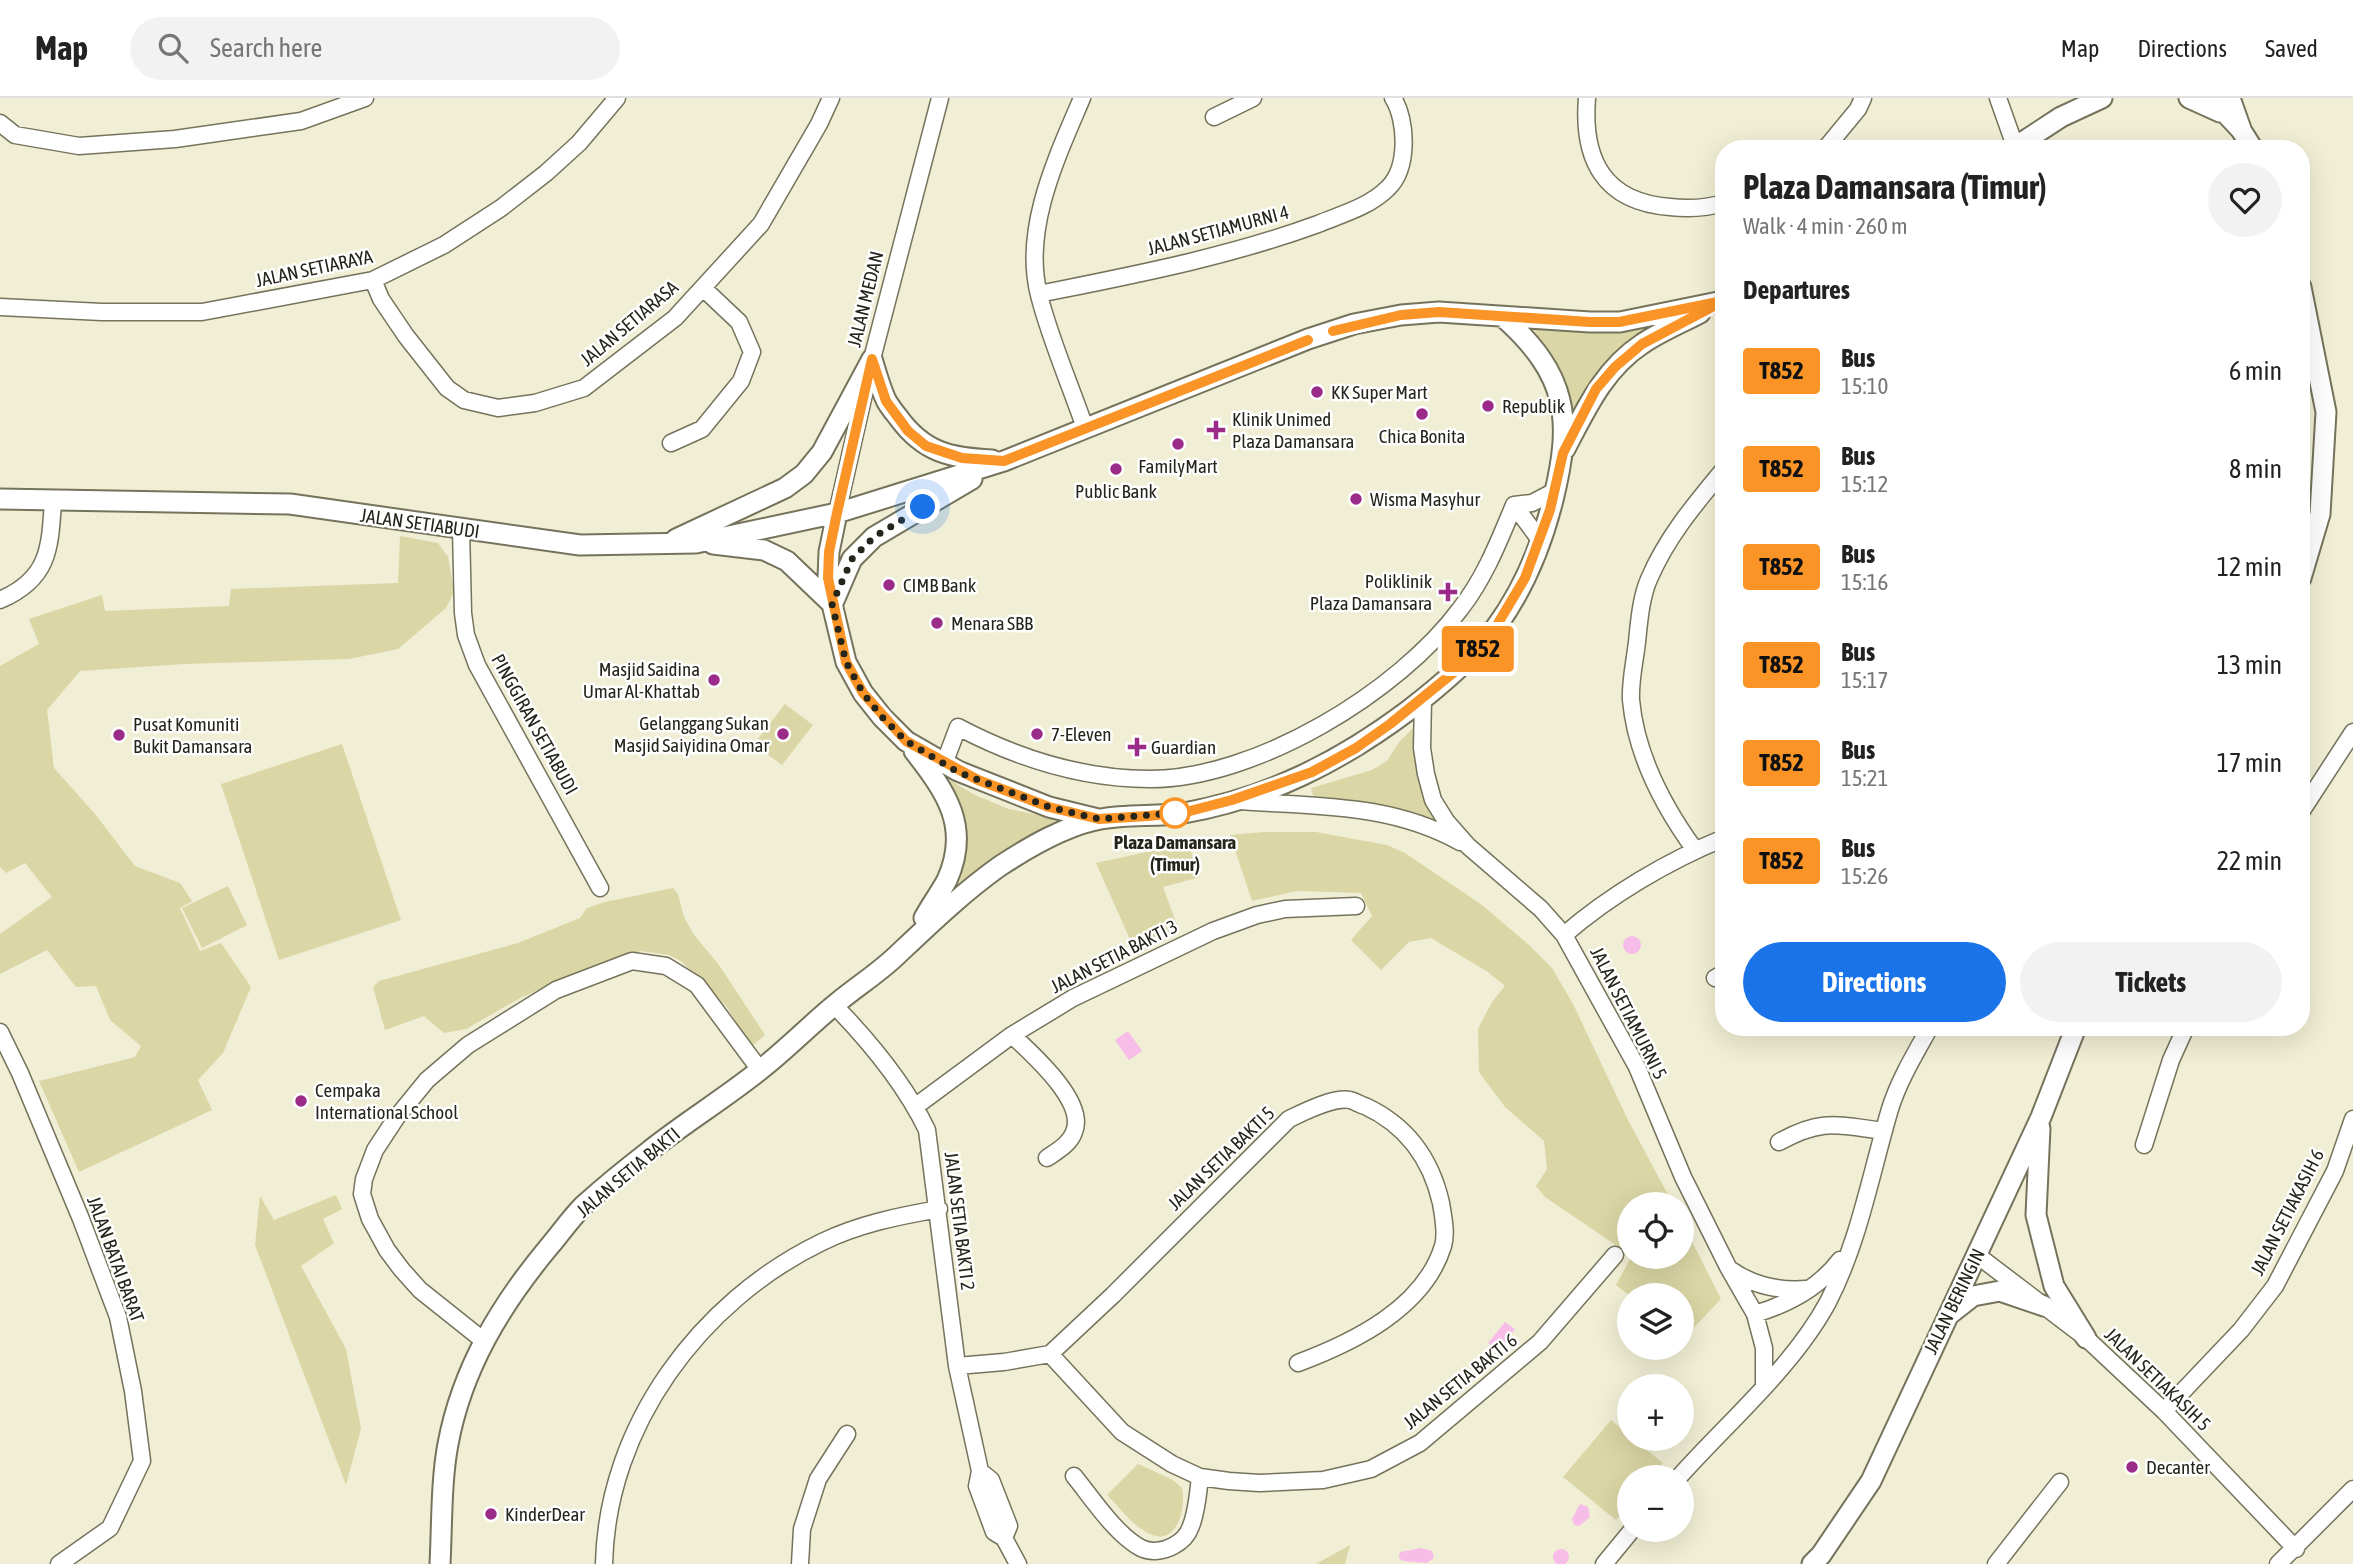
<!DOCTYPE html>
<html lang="en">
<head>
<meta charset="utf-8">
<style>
	:root { --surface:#fff; --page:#f2f2f2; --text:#222; --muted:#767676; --line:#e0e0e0; --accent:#1a73e8 }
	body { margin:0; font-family:"Asap Condensed",sans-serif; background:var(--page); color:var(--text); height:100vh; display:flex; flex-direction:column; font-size:26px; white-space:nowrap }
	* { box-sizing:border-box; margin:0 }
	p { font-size:23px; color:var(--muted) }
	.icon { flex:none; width:38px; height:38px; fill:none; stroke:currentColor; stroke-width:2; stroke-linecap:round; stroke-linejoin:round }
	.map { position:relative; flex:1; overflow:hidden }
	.panel { position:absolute; left:1715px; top:42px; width:595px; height:896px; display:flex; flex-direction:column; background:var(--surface); border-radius:28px; box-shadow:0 7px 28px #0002 }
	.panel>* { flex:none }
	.badge { padding:0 14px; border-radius:5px; font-size:24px; line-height:46px }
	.fabs { position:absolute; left:1617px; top:1094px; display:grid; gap:14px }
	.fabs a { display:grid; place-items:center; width:77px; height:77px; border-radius:50%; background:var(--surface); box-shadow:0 7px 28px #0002; font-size:35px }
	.you { position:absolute; width:35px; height:35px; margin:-18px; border:5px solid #fff; border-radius:50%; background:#1a73e8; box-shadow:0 0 0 10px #1a73e833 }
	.map>.badge { position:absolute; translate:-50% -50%; box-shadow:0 0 0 4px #fff }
	h2 { padding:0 28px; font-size:26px; line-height:63px }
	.round { display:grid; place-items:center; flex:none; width:74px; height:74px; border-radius:37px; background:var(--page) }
	.summary { display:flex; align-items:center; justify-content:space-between; height:119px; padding:0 28px }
	h1 { font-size:33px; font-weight:700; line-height:52px }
	.action { display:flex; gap:14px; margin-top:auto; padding:14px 28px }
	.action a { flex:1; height:80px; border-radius:42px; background:var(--accent); color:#fff; font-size:28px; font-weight:700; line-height:80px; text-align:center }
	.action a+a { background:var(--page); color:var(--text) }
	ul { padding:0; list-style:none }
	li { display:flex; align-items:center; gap:21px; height:98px; padding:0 28px }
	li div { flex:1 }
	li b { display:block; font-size:26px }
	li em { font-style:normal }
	li .badge { min-width:77px; font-weight:700; text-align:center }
	header { display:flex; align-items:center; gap:42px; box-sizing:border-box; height:98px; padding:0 35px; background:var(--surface); border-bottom:2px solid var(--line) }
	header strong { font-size:33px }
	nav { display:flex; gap:38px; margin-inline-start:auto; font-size:24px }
	.search { width:490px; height:63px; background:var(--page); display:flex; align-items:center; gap:18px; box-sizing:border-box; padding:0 24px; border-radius:38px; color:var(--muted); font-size:26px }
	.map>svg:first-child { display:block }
	.green { fill:#dbd6a5 }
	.water { fill:#f7bce8 }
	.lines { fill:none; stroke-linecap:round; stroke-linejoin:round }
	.minor-casing { stroke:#75735c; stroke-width:19 }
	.tertiary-casing { stroke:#75735c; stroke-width:23 }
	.minor { stroke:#fff; stroke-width:16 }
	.tertiary { stroke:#fff; stroke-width:19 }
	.line-casing { stroke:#fff; stroke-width:16 }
	.line { stroke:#fa9426; stroke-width:10 }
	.walk { stroke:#26251b; stroke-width:7; stroke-dasharray:0 12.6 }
	.poi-dot { fill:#9b2b89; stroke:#fff; stroke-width:2.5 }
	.stop-dot { fill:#fff; stroke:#fa9426; stroke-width:3.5 }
	.labels { text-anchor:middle; stroke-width:5; stroke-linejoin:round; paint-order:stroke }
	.street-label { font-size:19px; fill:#26251b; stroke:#fff }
	.poi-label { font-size:19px; fill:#26251b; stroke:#fff; text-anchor:start }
	.stop-label { font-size:19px; font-weight:bold; fill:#26251b; stroke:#fff }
</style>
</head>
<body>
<header>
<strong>Map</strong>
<div class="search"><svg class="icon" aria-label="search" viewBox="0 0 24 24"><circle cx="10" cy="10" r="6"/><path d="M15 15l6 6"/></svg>Search here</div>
<nav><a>Map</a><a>Directions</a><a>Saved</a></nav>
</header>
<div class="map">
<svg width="2353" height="1466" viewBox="0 0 2353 1466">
	<rect width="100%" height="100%" fill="#f0eed4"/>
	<!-- green -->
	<path class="green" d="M 1527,225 L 1624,232 L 1651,228 L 1623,250 L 1573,317 C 1567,283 1552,251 1527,225 Z
		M 400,438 L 438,445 L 448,459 L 454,494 L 446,510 L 398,551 L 349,561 L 184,566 L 80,573 L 47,612 L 54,670 L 95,716 L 135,768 L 180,785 L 192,803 L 180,810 L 200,853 L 221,845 L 251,889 L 223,955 L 198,982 L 212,1012 L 79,1074 L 39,983 L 135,959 L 141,948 L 110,922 L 96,888 L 76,889 L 47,852 L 0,876 L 0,836 L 52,799 L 25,765 L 6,775 L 0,769 L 0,568 L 39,546 L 29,521 L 102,497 L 105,513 L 229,508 L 231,491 L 398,485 Z
		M 785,606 L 813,627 L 782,667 L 754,646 Z
		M 1420,623 L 1419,639 L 1452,736 L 1315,705 L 1311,690 L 1372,672 L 1387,663 L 1399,644 Z
		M 342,646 L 401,822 L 279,862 L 221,686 Z
		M 939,676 L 975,697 L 1009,711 L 1072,724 L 949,800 C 959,775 970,735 960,708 C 956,697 946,686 939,676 Z
		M 1264,734 L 1316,734 L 1387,747 L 1405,755 L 1482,807 L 1529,847 L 1552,870 L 1573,906 L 1628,1022 L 1673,1106 L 1629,1106 L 1629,1156 L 1545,1099 L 1536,1088 L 1547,1071 L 1544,1043 L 1505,1009 L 1479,974 L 1478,931 L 1492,904 L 1505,888 L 1488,874 L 1431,840 L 1409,844 L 1381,872 L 1351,842 L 1372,818 L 1361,795 L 1297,793 L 1252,803 L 1230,737 Z
		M 1188,745 L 1200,779 L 1163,789 L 1178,830 L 1133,848 L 1096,765 Z
		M 228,788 L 247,827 L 202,850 L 182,810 Z
		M 673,790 L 678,796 L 684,819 L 694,837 L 719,867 L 765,937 L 752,948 L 726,908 L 681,863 L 669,857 L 641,853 L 612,862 L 522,899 L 466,931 L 444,935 L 424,918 L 385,932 L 373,889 L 379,883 L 518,845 L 580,820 L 587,810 L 605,804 Z
		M 336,1097 L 342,1111 L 323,1121 L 334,1145 L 301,1168 L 346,1251 L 361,1331 L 346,1387 L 255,1147 L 260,1098 L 274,1122 Z
		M 1682,1124 L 1721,1201 L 1686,1238 L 1682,1236 L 1682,1197 L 1629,1197 L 1616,1187 L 1631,1159 L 1682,1158 Z
		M 1611,1322 L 1629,1337 L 1629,1340 L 1633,1341 L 1663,1365 L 1652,1379 L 1629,1379 L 1629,1406 L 1616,1422 L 1563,1379 Z
		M 1138,1366 L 1173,1382 L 1182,1390 C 1187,1414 1174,1454 1143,1432 C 1129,1423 1118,1408 1107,1397 Z
		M 1350,1447 L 1345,1466 L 1316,1466 Z"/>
	<!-- water -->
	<path class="water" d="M1623 847a9 9 0 1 1 18 0a9 9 0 1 1-18 0Z
		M 1128,933 L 1142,953 L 1129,962 L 1115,942 Z
		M 1505,1224 L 1515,1231 L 1498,1253 L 1488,1245 Z
		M 1580,1406 L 1588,1409 L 1590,1419 L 1579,1428 L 1574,1427 L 1572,1421 Z
		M 1421,1450 L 1432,1453 L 1434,1460 L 1427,1465 L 1403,1463 L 1399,1460 L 1400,1454 Z
		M1553 1459a8 8 0 1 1 16 0a8 8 0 1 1-16 0Z"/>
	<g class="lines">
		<!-- minor casing -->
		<g class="minor-casing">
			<path id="minor" d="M 1082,0 C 1057,59 1022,131 1039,197 C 1050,241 1070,286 1085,330
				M 1587,0 C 1582,62 1604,104 1670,109 C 1687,111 1707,110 1724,105
				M 1998,0 L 2015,48
				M 1214,19 L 1253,0
				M 0,25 L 15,37 L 79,48 L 175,41 L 301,23 L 365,0
				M 1825,51 L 1858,11 L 1863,0
				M 373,182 L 381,201 L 406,238 L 447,290 L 464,302 L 498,310 L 535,305 L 584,290 L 675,220 L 761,126 L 819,26 L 831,0
				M 1039,196 C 1133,177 1228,159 1318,126 C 1342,116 1369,109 1388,90 C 1409,70 1407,22 1393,0
				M 0,209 L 102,214 L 202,214 L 373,182 L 444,147 L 501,110 L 546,75 L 579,45 L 617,0
				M 671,345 L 702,331 L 741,283 L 752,254 L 739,224 L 703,190
				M 1514,407 L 1532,405 L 1555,393
				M 1514,407 L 1540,442
				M 837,415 L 872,261 L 940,0
				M 461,431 L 463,515 L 466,537 L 477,567 L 600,790
				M 0,502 C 49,481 50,451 53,403
				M 1423,601 L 1422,650 L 1426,676 L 1433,702 L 1446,723 L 1468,748 L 1541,811 L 1564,837 L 1637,969 L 1683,1079 L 1728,1169 L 1755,1216 L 1764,1250 L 1764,1287
				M 944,666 L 958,629 C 1017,660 1082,681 1150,681 C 1256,681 1399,594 1461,510 C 1485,479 1499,443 1514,407
				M 1240,703 C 1317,709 1390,705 1460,744
				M 2301,714 L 2353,634
				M 1695,752 C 1663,708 1636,657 1631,602 C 1630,583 1635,562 1637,544 C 1639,524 1641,499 1649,481 C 1667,439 1695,406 1724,371
				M 1564,837 C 1610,797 1668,763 1724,740
				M 1715,880 L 1724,875
				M 834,907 C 870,944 905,986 927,1032 L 957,1268 L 980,1373 L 977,1388 L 994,1434 L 1004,1440 L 1018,1466
				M 0,934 L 20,975 L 81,1121 L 118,1219 L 133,1293 L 142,1363 L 110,1430 L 59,1466
				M 1012,937 C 1032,956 1087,1004 1074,1034 C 1070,1046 1057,1053 1047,1060
				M 916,1008 L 1012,937 L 1073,900 L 1213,833 L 1257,817 L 1285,811 L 1356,808
				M 1779,1044 C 1822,1020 1837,1027 1884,1033
				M 2144,1047 L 2171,962 L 2186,929
				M 1977,1157 L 2086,1240 L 2164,1313 L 2296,1451
				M 1731,1172 C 1754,1188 1779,1193 1806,1191
				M 1755,1216 C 1788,1206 1819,1190 1840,1162
				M 484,1243 L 420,1192 L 402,1172 L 387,1152 L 370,1121 L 362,1096 L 364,1081 L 375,1052 L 396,1020 L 427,982 L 468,947 L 556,892 L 632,863 L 666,868 L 697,887 L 760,972
				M 1050,1256 L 1122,1334 L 1172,1366 L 1200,1379 L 1229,1383 L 1259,1385 L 1323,1382 L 1371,1371 L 1420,1345 L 1540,1244 L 1615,1157
				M 957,1268 L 1004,1264 L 1050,1256 L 1113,1197 L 1289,1021 C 1304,1014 1333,999 1350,1002 C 1355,1003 1360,1007 1365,1008 C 1406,1027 1431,1061 1441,1105 C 1443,1118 1447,1135 1443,1148 C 1424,1210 1354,1244 1298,1265
				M 2164,1313 L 2241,1232 L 2275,1188 L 2335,1073 L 2353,1021
				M 980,1373 L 991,1382 L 1009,1428 L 1004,1440
				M 1074,1378 C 1092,1400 1116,1437 1141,1450 C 1151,1455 1164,1453 1173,1448 C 1181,1444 1188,1437 1191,1428 C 1197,1413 1198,1395 1200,1379
				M 1679,1379 C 1728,1324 1793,1269 1828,1204 C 1859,1144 1871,1075 1890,1011 C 1899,982 1915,956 1930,929
				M 604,1466 C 607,1328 700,1203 822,1144 C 859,1126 899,1118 939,1111
				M 800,1466 L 802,1431 L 818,1381 L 847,1336
				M 1604,1466 L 1632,1432
				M 1996,1466 L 2060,1384
				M 2278,1466 L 2353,1391"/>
		</g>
		<!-- tertiary casing -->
		<g class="tertiary-casing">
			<path id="tertiary" d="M 2189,0 L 2220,14
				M 2211,0 L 2241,32 L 2253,51
				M 2230,0 L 2241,31
				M 2012,51 L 2061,19 L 2102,0
				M 2301,189 L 2326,314 L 2320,416 L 2301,480
				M 872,261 C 876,274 880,289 886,302 C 889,308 894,314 898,319 C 924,355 951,360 992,362
				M 1565,351 C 1586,311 1604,271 1642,246 C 1659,234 1681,225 1700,215
				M 0,401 L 290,406 L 580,447 L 696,445 L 837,415 L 1004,363 L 1308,241 L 1354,226 L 1401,217 L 1439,214 L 1590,224 L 1620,224 L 1723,203
				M 837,415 L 829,454 L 828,480 L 832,506 L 846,564 L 863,595 L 882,619 L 906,643 L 958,673 L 1049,709 L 1098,721
				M 676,441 L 785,390 L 804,376 L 822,354 L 872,261
				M 713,446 L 764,452 L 787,463 L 832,506
				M 833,505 L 852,461 L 874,439 L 972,381
				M 914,653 C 946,694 971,729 947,782 C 940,795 931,807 924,820
				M 2040,1030 L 2036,1117 L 2054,1188 L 2086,1240
				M 1950,1216 L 1973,1198 L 2000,1193 L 2044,1208
				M 440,1466 C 442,1427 441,1383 448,1346 C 462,1271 500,1208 548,1150 C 560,1136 571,1120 584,1107 C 604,1089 626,1071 648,1054 C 684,1025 724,1001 760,972 C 787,951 811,926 837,905 C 856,889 877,876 895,859 C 929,827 962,795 1000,768 C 1029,749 1066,727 1101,721 C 1128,716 1156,719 1184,715 C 1269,700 1341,663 1409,612 C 1441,587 1472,561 1496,529 C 1523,492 1542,446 1553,402 C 1573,321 1568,277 1503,219
				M 1812,1466 L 1821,1457 L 1871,1383 L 2041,1019 L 2076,929"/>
		</g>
		<!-- minor -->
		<use href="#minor" class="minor"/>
		<!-- tertiary -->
		<use href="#tertiary" class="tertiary"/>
	</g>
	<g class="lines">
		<!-- line casing -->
		<g class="line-casing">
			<path id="line" d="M 1308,242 L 1004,363 L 962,360 L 926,348 L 908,333 L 886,303 L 872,261 L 837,415 L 829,454 L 828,480 L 846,564 L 863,595 L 906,643 L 978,682 L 1049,709 L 1099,721 L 1148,718 L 1186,714 L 1232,702 L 1312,674 L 1356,650 L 1390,626 L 1464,566 L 1497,527 L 1525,480 L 1550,412 L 1563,355 L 1596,291 L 1615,269 L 1642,246 L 1723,203 L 1619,224 L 1590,224 L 1439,214 L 1401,217 L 1333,233"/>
		</g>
		<!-- line -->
		<use href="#line" class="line"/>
		<!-- walk -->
		<path class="walk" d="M 923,409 L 874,439 L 852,461 L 832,506 L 846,564 L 863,595 L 882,619 L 906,643 L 958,674 L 1049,709 L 1099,721 L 1175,715"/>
	</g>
	<!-- markers -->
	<g class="poi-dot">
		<circle cx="1317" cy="294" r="7"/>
		<circle cx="1488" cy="308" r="7"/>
		<circle cx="1422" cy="316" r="7"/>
		<path d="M1212.5 321.5h7v7h7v7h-7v7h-7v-7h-7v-7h7z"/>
		<circle cx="1178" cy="346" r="7"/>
		<circle cx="1116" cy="371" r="7"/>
		<circle cx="1356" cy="401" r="7"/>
		<circle cx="889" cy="487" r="7"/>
		<path d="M1444.5 483.5h7v7h7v7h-7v7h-7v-7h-7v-7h7z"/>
		<circle cx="937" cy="525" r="7"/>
		<circle cx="714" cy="582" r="7"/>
		<circle cx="783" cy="636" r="7"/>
		<circle cx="1037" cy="636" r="7"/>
		<circle cx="119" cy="637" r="7"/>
		<path d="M1133.5 638.5h7v7h7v7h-7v7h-7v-7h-7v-7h7z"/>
		<circle cx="301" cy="1003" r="7"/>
		<circle cx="2132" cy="1369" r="7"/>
		<circle cx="491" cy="1416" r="7"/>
	</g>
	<circle class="stop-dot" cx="1175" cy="715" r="14"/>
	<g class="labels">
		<!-- street labels -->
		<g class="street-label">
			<text transform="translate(1218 132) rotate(-15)" y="7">JALAN SETIAMURNI 4</text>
			<text transform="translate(314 170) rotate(-12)" y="7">JALAN SETIARAYA</text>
			<text transform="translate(865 201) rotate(-76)" y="7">JALAN MEDAN</text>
			<text transform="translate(629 225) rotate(-40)" y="7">JALAN SETIARASA</text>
			<text transform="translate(420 425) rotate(8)" y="7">JALAN SETIABUDI</text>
			<text transform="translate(535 626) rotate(61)" y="7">PINGGIRAN SETIABUDI</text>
			<text transform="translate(1114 858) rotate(-27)" y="7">JALAN SETIA BAKTI 3</text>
			<text transform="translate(1629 915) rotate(63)" y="7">JALAN SETIAMURNI 5</text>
			<text transform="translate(1221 1060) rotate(-44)" y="7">JALAN SETIA BAKTI 5</text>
			<text transform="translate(628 1074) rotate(-40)" y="7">JALAN SETIA BAKTI</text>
			<text transform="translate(2287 1114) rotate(-63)" y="7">JALAN SETIAKASIH 6</text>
			<text transform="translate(960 1123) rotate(83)" y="7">JALAN SETIA BAKTI 2</text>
			<text transform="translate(116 1161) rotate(70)" y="7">JALAN BATAI BARAT</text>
			<text transform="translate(1954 1203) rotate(-64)" y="7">JALAN BERINGIN</text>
			<text transform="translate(2158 1281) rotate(44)" y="7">JALAN SETIAKASIH 5</text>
			<text transform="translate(1460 1283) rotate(-39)" y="7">JALAN SETIA BAKTI 6</text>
		</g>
		<!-- poi labels -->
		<g class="poi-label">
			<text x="1331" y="301">KK Super Mart</text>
			<text x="1502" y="315">Republik</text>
			<text x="1232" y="328">Klinik Unimed<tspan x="1232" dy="22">Plaza Damansara</tspan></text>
			<text x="1422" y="345" text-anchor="middle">Chica Bonita</text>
			<text x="1178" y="375" text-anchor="middle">FamilyMart</text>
			<text x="1116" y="400" text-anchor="middle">Public Bank</text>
			<text x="1370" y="408">Wisma Masyhur</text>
			<text x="1432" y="490" text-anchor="end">Poliklinik<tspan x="1432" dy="22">Plaza Damansara</tspan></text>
			<text x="903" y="494">CIMB Bank</text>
			<text x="951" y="532">Menara SBB</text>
			<text x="700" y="578" text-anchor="end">Masjid Saidina<tspan x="700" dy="22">Umar Al-Khattab</tspan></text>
			<text x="769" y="632" text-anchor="end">Gelanggang Sukan<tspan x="769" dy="22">Masjid Saiyidina Omar</tspan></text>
			<text x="133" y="633">Pusat Komuniti<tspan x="133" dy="22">Bukit Damansara</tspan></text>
			<text x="1051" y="643">7-Eleven</text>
			<text x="1151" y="656">Guardian</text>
			<text x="315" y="999">Cempaka<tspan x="315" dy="22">International School</tspan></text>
			<text x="2146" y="1376">Decanter</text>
			<text x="505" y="1423">KinderDear</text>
		</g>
		<!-- stop labels -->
		<g class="stop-label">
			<text x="1175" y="751">Plaza Damansara<tspan x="1175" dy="22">(Timur)</tspan></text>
		</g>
	</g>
</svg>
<div class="fabs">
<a><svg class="icon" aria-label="locate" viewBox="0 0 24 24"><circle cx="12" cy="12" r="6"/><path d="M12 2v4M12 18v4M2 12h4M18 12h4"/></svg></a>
<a><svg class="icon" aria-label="layers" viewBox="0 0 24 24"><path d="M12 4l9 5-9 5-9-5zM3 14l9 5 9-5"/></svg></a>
<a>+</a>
<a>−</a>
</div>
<div class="you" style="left:923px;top:409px"></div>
<b class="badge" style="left:1478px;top:551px;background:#fa9426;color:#111">T852</b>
<section class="panel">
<div class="summary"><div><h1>Plaza Damansara (Timur)</h1><p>Walk · 4 min · 260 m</p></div><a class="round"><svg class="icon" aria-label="heart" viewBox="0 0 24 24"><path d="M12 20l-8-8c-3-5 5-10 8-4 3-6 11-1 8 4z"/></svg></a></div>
<h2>Departures</h2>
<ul>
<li><span class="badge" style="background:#fa9426;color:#111">T852</span><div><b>Bus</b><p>15:10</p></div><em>6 min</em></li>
<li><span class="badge" style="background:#fa9426;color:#111">T852</span><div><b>Bus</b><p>15:12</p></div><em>8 min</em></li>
<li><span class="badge" style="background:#fa9426;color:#111">T852</span><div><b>Bus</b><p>15:16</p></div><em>12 min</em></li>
<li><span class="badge" style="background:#fa9426;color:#111">T852</span><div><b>Bus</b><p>15:17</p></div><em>13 min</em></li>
<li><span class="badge" style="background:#fa9426;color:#111">T852</span><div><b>Bus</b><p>15:21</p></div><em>17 min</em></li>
<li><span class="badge" style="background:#fa9426;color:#111">T852</span><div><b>Bus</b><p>15:26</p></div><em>22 min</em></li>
</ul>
<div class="action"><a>Directions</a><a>Tickets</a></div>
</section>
</div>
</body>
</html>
